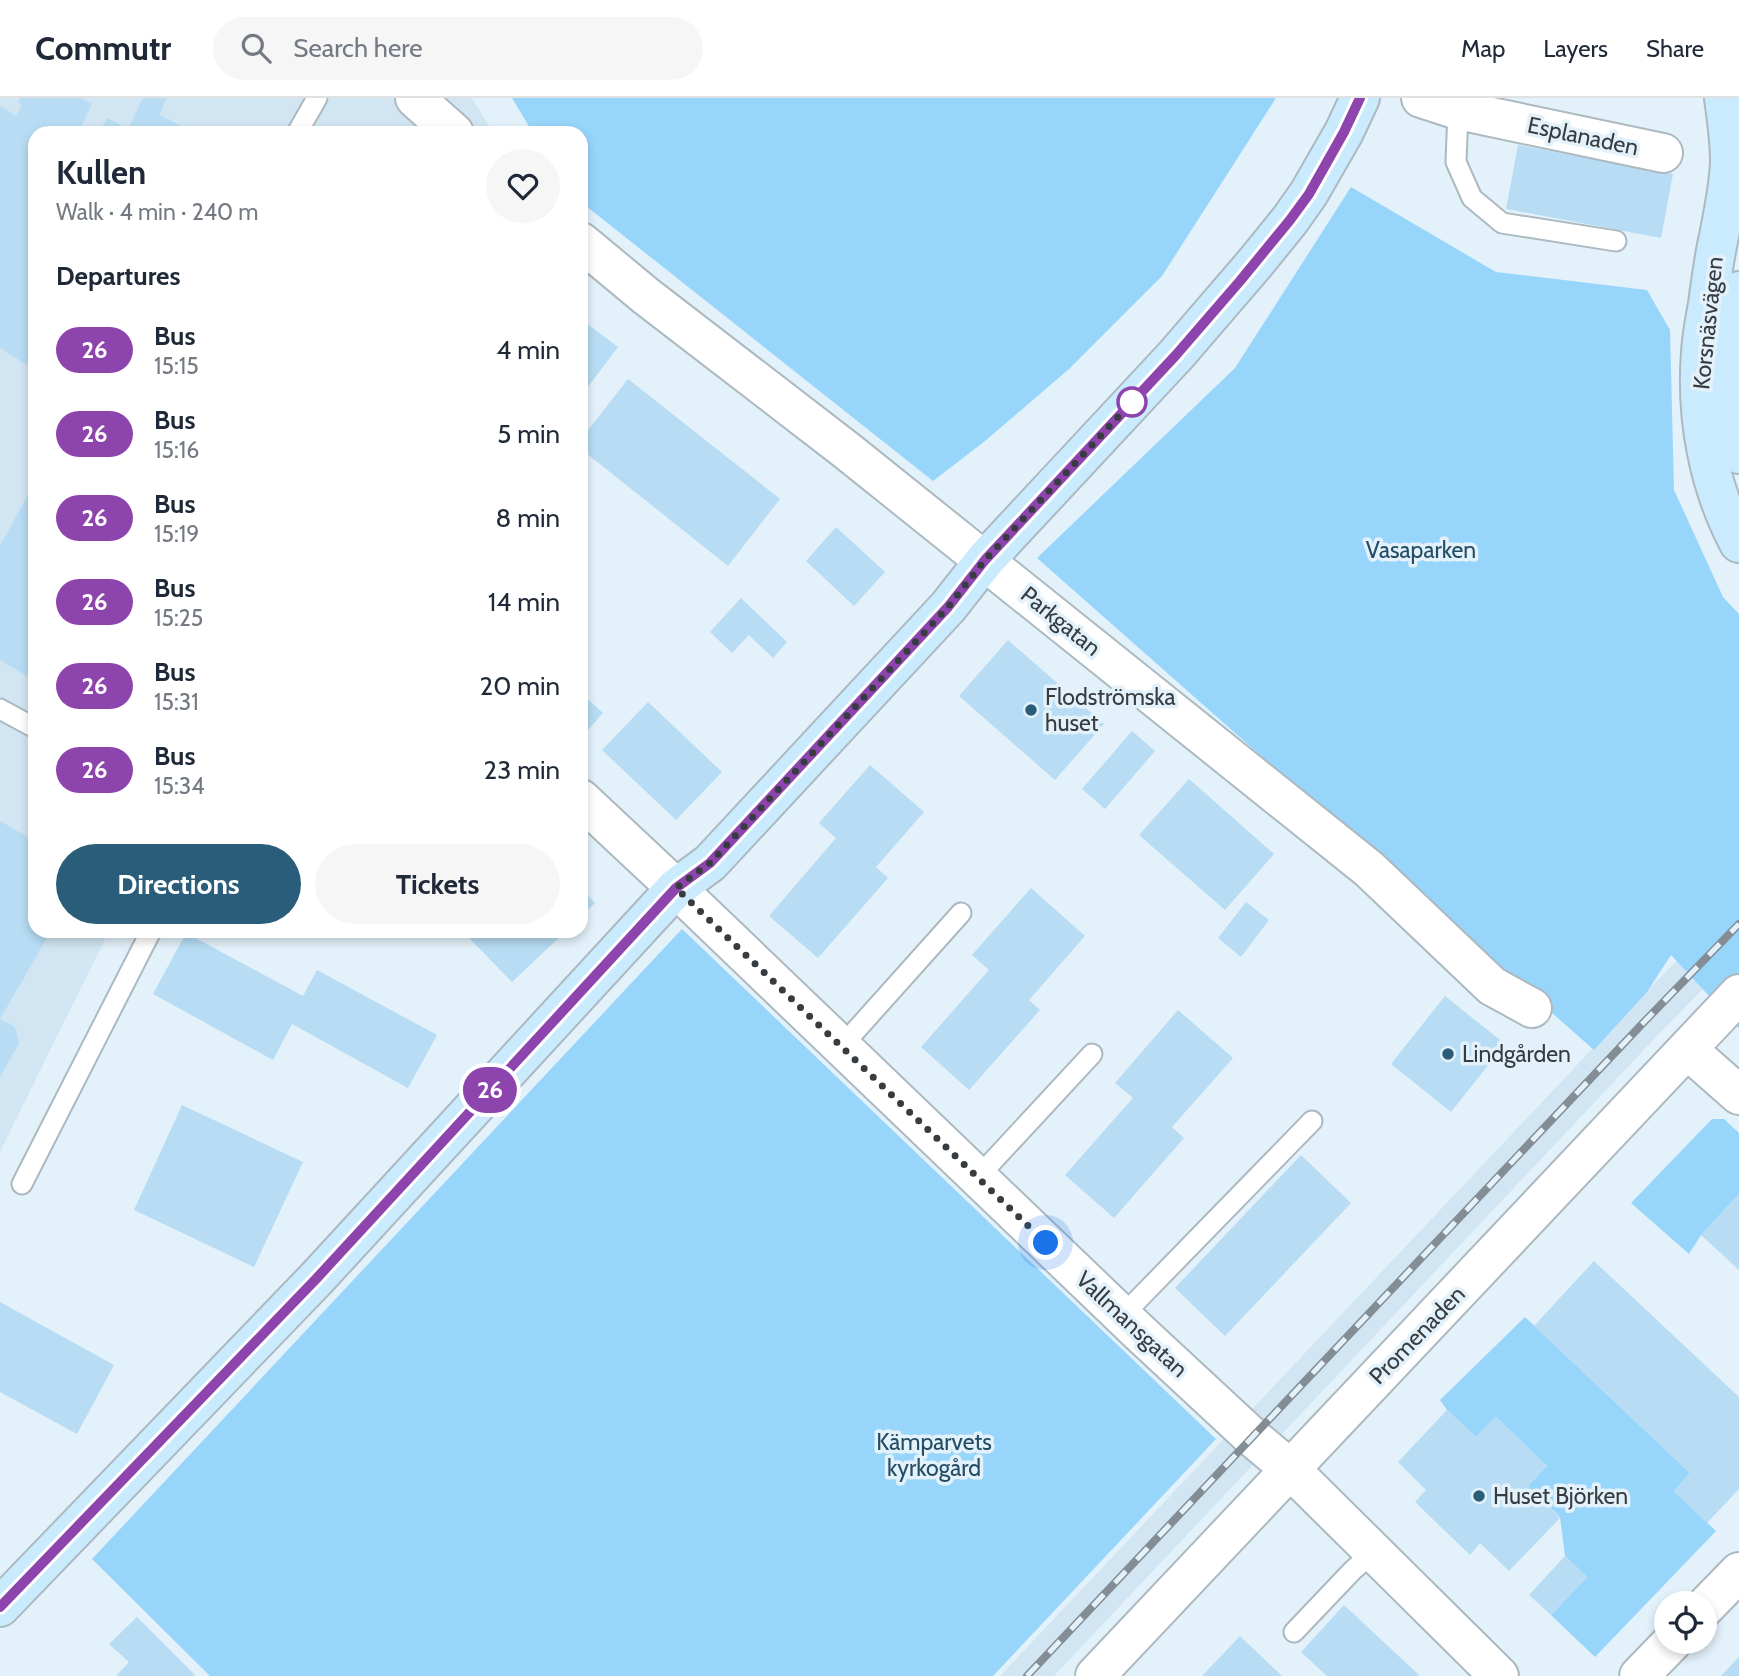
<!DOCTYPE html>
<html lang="en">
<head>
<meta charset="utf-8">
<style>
	:root { --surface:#fff; --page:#f6f6f7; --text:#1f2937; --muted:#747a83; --line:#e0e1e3; --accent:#2a5d7a }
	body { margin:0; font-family:Cabin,sans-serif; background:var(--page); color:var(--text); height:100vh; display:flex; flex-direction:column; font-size:26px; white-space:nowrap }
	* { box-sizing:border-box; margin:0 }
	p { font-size:23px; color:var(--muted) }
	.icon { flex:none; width:38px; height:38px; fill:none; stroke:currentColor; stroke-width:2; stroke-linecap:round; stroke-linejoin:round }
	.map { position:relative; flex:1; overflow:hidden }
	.panel { position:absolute; left:28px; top:28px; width:560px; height:812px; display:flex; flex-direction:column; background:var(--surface); border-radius:21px; box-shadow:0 4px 10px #0003 }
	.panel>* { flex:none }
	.badge { padding:0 14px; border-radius:23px; font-size:24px; line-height:46px }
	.tools { position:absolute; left:1654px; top:1493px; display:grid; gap:14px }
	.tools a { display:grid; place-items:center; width:63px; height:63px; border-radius:50%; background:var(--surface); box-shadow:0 4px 10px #0003; font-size:35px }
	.you { position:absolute; width:35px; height:35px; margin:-18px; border:5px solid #fff; border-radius:50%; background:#1a73e8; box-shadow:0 0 0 10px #1a73e833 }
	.map>.badge { position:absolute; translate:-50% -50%; box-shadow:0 0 0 4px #fff }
	h2 { padding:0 28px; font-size:26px; line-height:63px }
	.round { display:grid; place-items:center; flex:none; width:74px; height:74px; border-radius:37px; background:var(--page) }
	.headline { display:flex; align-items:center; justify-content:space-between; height:119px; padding:0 28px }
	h1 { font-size:33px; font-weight:800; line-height:52px }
	.cta { display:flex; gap:14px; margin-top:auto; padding:14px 28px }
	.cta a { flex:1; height:80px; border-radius:42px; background:var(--accent); color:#fff; font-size:28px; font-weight:800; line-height:80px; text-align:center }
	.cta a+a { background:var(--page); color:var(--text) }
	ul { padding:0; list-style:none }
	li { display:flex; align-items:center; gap:21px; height:84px; padding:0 28px }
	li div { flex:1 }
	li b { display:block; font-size:26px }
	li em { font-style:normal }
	li .badge { min-width:77px; font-weight:700; text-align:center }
	header { display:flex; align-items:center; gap:42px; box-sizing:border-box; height:98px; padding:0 35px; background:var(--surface); border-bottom:2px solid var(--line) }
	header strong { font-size:33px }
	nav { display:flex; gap:38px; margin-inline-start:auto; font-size:24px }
	.search { width:490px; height:63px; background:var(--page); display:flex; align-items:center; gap:18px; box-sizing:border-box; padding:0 24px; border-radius:38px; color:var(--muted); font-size:26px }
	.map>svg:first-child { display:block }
	.built { fill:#d1e6f2 }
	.green { fill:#98d5fb }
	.building { fill:#b7dcf3 }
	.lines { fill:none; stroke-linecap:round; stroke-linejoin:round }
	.lane-casing { stroke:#acb9c1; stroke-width:23 }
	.street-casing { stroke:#acb9c1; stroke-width:42 }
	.secondary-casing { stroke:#acb9c1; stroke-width:42 }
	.lane { stroke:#fff; stroke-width:19 }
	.street { stroke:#fff; stroke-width:38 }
	.secondary { stroke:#c9ebfd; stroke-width:38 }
	.rail-casing { stroke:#848d94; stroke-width:8 }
	.rail { stroke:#e3f1fa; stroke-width:5; stroke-dasharray:16; stroke-linecap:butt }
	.line-casing { stroke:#fff; stroke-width:16 }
	.line { stroke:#8e44ad; stroke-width:10 }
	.walk { stroke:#373c40; stroke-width:7; stroke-dasharray:0 12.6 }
	.stop-dot { fill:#fff; stroke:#8e44ad; stroke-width:3.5 }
	.poi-dot { fill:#2a5d7a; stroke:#e3f1fa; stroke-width:2.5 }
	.labels { text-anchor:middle; stroke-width:7; stroke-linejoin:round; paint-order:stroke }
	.street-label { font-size:23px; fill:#373c40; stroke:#e3f1fa }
	.park-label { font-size:23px; fill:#234d65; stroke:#e3f1fa }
	.poi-label { font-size:23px; fill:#373c40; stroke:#e3f1fa; text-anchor:start }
</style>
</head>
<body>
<header>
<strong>Commutr</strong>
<div class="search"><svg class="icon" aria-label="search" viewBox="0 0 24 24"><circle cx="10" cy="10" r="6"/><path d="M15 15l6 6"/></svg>Search here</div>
<nav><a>Map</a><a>Layers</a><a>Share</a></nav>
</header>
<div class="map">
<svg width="1739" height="1578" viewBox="0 0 1739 1578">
	<rect width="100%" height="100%" fill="#e3f1fa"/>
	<!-- built -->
	<path class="built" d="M 0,0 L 472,0 L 493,35 L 35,35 L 35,833 L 109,833 L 0,1054 Z
		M 1690,849 L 1739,854 L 1657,938 L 1054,1578 L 1000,1578 L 1629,912 Z"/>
	<!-- green -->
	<path class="green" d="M 512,0 L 1276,0 L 1162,178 L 1069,271 L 985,343 L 933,383 L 581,104 L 581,35 L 533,35 Z
		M 1351,89 L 1496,174 L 1647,192 L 1670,232 L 1674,392 L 1723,499 L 1739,516 L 1739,930 L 1671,857 L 1647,894 L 1594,952 L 1037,460 L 1235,270 Z
		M 682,831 L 1216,1341 L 993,1578 L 210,1578 L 92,1461 Z
		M 1712,1021 L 1724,1021 L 1739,1035 L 1739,1096 L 1701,1137 L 1689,1156 L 1631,1105 Z
		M 1525,1219 L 1690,1375 L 1674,1393 L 1716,1433 L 1595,1559 L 1551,1517 L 1587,1479 L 1565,1458 L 1560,1419 L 1528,1388 L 1547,1368 L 1496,1319 L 1476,1339 L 1447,1312 L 1440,1302 Z"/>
	<!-- building -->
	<path class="building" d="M 20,0 L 81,0 L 92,6 L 78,35 L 35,35 L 35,272 L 0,250 L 0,8 L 16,18 L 22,7 L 18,4 Z
		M 143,0 L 167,0 L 159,17 L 195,35 L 97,35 L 108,20 L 128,31 Z
		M 1518,47 L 1673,76 L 1661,140 L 1506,111 Z
		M 581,221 L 618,249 L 581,298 Z
		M 628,281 L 780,401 L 728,468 L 581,351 L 581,341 Z
		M 35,384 L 35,583 L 0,562 L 0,448 Z
		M 836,429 L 885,474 L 854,508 L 806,463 Z
		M 741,500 L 787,544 L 773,560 L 749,537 L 732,555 L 710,534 Z
		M 1008,542 L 1104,626 L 1055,682 L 959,598 Z
		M 581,595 L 603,615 L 581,640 Z
		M 648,604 L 722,674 L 676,722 L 602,652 Z
		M 1132,633 L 1155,653 L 1105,711 L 1082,691 Z
		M 870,667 L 924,714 L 876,769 L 888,780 L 818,860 L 769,818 L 836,740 L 819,725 Z
		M 1189,681 L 1274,756 L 1225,812 L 1139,737 Z
		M 0,723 L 35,743 L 35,833 L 51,833 L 0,921 L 15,929 L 19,945 L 0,979 Z
		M 581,790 L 595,805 L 581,818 Z
		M 1031,790 L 1085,838 L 1029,902 L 1040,912 L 969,992 L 921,949 L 989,872 L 972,857 Z
		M 1246,804 L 1269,822 L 1241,859 L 1218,840 Z
		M 478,833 L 566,833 L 512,884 L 470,841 Z
		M 186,835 L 303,898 L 317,872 L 437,937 L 408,990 L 292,926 L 273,962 L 153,896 Z
		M 1445,898 L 1505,946 L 1451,1014 L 1391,966 Z
		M 1178,912 L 1233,960 L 1172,1029 L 1184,1040 L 1114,1120 L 1065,1077 L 1133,1000 L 1115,985 Z
		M 182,1007 L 303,1064 L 254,1169 L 134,1112 Z
		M 1301,1057 L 1351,1105 L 1225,1238 L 1175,1190 Z
		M 1739,1096 L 1739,1172 L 1701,1137 Z
		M 1594,1163 L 1739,1299 L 1739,1391 L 1707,1425 L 1674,1393 L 1690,1375 L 1534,1228 Z
		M 0,1204 L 114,1267 L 77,1336 L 0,1294 Z
		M 1447,1312 L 1476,1339 L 1496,1319 L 1547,1368 L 1528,1388 L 1560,1420 L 1509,1473 L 1480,1445 L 1470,1457 L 1415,1404 L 1426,1392 L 1398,1364 Z
		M 1565,1458 L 1587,1479 L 1551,1517 L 1529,1497 Z
		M 1344,1507 L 1420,1578 L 1327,1578 L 1301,1554 Z
		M 137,1519 L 196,1578 L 116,1578 L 129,1564 L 109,1546 Z
		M 1240,1538 L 1282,1578 L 1202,1578 Z
		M 1739,1559 L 1739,1578 L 1721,1578 Z"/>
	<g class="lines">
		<!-- lane casing -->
		<g class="lane-casing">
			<path id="lane" d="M 1458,12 L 1456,64 L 1472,100 L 1502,125 L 1616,143
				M 297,35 L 317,0
				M 0,611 L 35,630
				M 841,949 L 961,815
				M 978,1079 L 1092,956
				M 22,1086 L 151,833
				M 1122,1218 L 1312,1023
				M 1294,1534 L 1353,1472 L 1374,1454"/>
		</g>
		<!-- street casing -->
		<g class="street-casing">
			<path id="street" d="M 415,0 L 454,35
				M 1421,0 L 1458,12 L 1663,55
				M 581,144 L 646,198 L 846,352 L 1369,771 L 1492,888 L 1532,910
				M 581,701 L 676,790 L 1140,1235 L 1252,1339 L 1289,1370 L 1499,1578
				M 1688,952 L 1739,997
				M 1704,1510 L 1739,1474
				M 1095,1578 L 1739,896
				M 1639,1578 L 1672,1544"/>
		</g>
		<!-- secondary casing -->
		<g class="secondary-casing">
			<path id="secondary" d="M 1724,0 C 1727,21 1730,42 1730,64 C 1729,89 1724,113 1719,138 C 1714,160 1711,183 1708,206 C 1705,222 1702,238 1701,254 C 1696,319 1708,387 1739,445
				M 1739,193 C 1729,248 1723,302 1739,356
				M 0,1509 L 316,1181 L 676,790 L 710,765 L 948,509 L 985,462 L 1176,257 L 1256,164 L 1290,122 L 1309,95 L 1344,34 L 1360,0"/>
		</g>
		<!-- lane -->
		<use href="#lane" class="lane"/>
		<!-- street -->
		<use href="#street" class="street"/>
		<!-- secondary -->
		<use href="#secondary" class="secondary"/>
		<!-- rail casing -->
		<g class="rail-casing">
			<path id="rail" d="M 1027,1578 L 1643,925 L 1739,826"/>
		</g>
		<!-- rail -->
		<use href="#rail" class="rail"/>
	</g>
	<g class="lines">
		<!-- line casing -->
		<g class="line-casing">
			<path id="line" d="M 0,1509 L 316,1181 L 676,790 L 710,765 L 948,509 L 985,462 L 1176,257 L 1240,183 L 1290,122 L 1309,96 L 1344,34 L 1360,0"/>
		</g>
		<!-- line -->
		<use href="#line" class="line"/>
		<!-- walk -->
		<path class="walk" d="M 1046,1145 L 676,790 L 710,765 L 948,509 L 985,462 L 1132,304"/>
	</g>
	<!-- markers -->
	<circle class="stop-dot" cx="1132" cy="304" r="14"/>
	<g class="poi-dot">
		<circle cx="1031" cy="612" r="7"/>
		<circle cx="1448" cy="956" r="7"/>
		<circle cx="1479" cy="1398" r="7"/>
	</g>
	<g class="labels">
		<!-- street labels -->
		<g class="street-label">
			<text transform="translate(1583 38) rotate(12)" y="8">Esplanaden</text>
			<text transform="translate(1708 225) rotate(-84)" y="8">Korsnäsvägen</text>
			<text transform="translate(1061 523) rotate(39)" y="8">Parkgatan</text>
			<text transform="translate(1132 1226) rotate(43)" y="8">Vallmansgatan</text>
			<text transform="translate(1417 1237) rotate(-46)" y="8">Promenaden</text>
		</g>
		<!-- park labels -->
		<g class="park-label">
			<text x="1421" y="460">Vasaparken</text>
			<text x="934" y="1352">Kämparvets<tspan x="934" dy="26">kyrkogård</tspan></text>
		</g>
		<!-- poi labels -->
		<g class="poi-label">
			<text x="1045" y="607">Flodströmska<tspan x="1045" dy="26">huset</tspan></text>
			<text x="1462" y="964">Lindgården</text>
			<text x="1493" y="1406">Huset Björken</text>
		</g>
	</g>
</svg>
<div class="tools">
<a><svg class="icon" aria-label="locate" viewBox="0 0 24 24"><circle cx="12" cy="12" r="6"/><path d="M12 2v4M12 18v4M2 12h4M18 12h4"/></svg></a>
</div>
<div class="you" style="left:1046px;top:1145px"></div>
<b class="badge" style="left:490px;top:992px;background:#8e44ad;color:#fff">26</b>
<section class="panel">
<div class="headline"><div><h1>Kullen</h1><p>Walk · 4 min · 240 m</p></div><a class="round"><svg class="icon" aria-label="heart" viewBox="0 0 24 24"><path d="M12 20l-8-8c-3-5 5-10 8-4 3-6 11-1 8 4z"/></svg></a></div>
<h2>Departures</h2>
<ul>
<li><span class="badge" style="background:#8e44ad;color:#fff">26</span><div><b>Bus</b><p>15:15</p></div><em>4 min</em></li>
<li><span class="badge" style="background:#8e44ad;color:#fff">26</span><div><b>Bus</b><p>15:16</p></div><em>5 min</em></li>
<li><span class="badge" style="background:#8e44ad;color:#fff">26</span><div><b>Bus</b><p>15:19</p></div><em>8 min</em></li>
<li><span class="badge" style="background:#8e44ad;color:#fff">26</span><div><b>Bus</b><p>15:25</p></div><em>14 min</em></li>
<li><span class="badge" style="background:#8e44ad;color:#fff">26</span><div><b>Bus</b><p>15:31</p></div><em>20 min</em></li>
<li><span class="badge" style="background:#8e44ad;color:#fff">26</span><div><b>Bus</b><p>15:34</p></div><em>23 min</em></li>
</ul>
<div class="cta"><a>Directions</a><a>Tickets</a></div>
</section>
</div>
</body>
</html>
